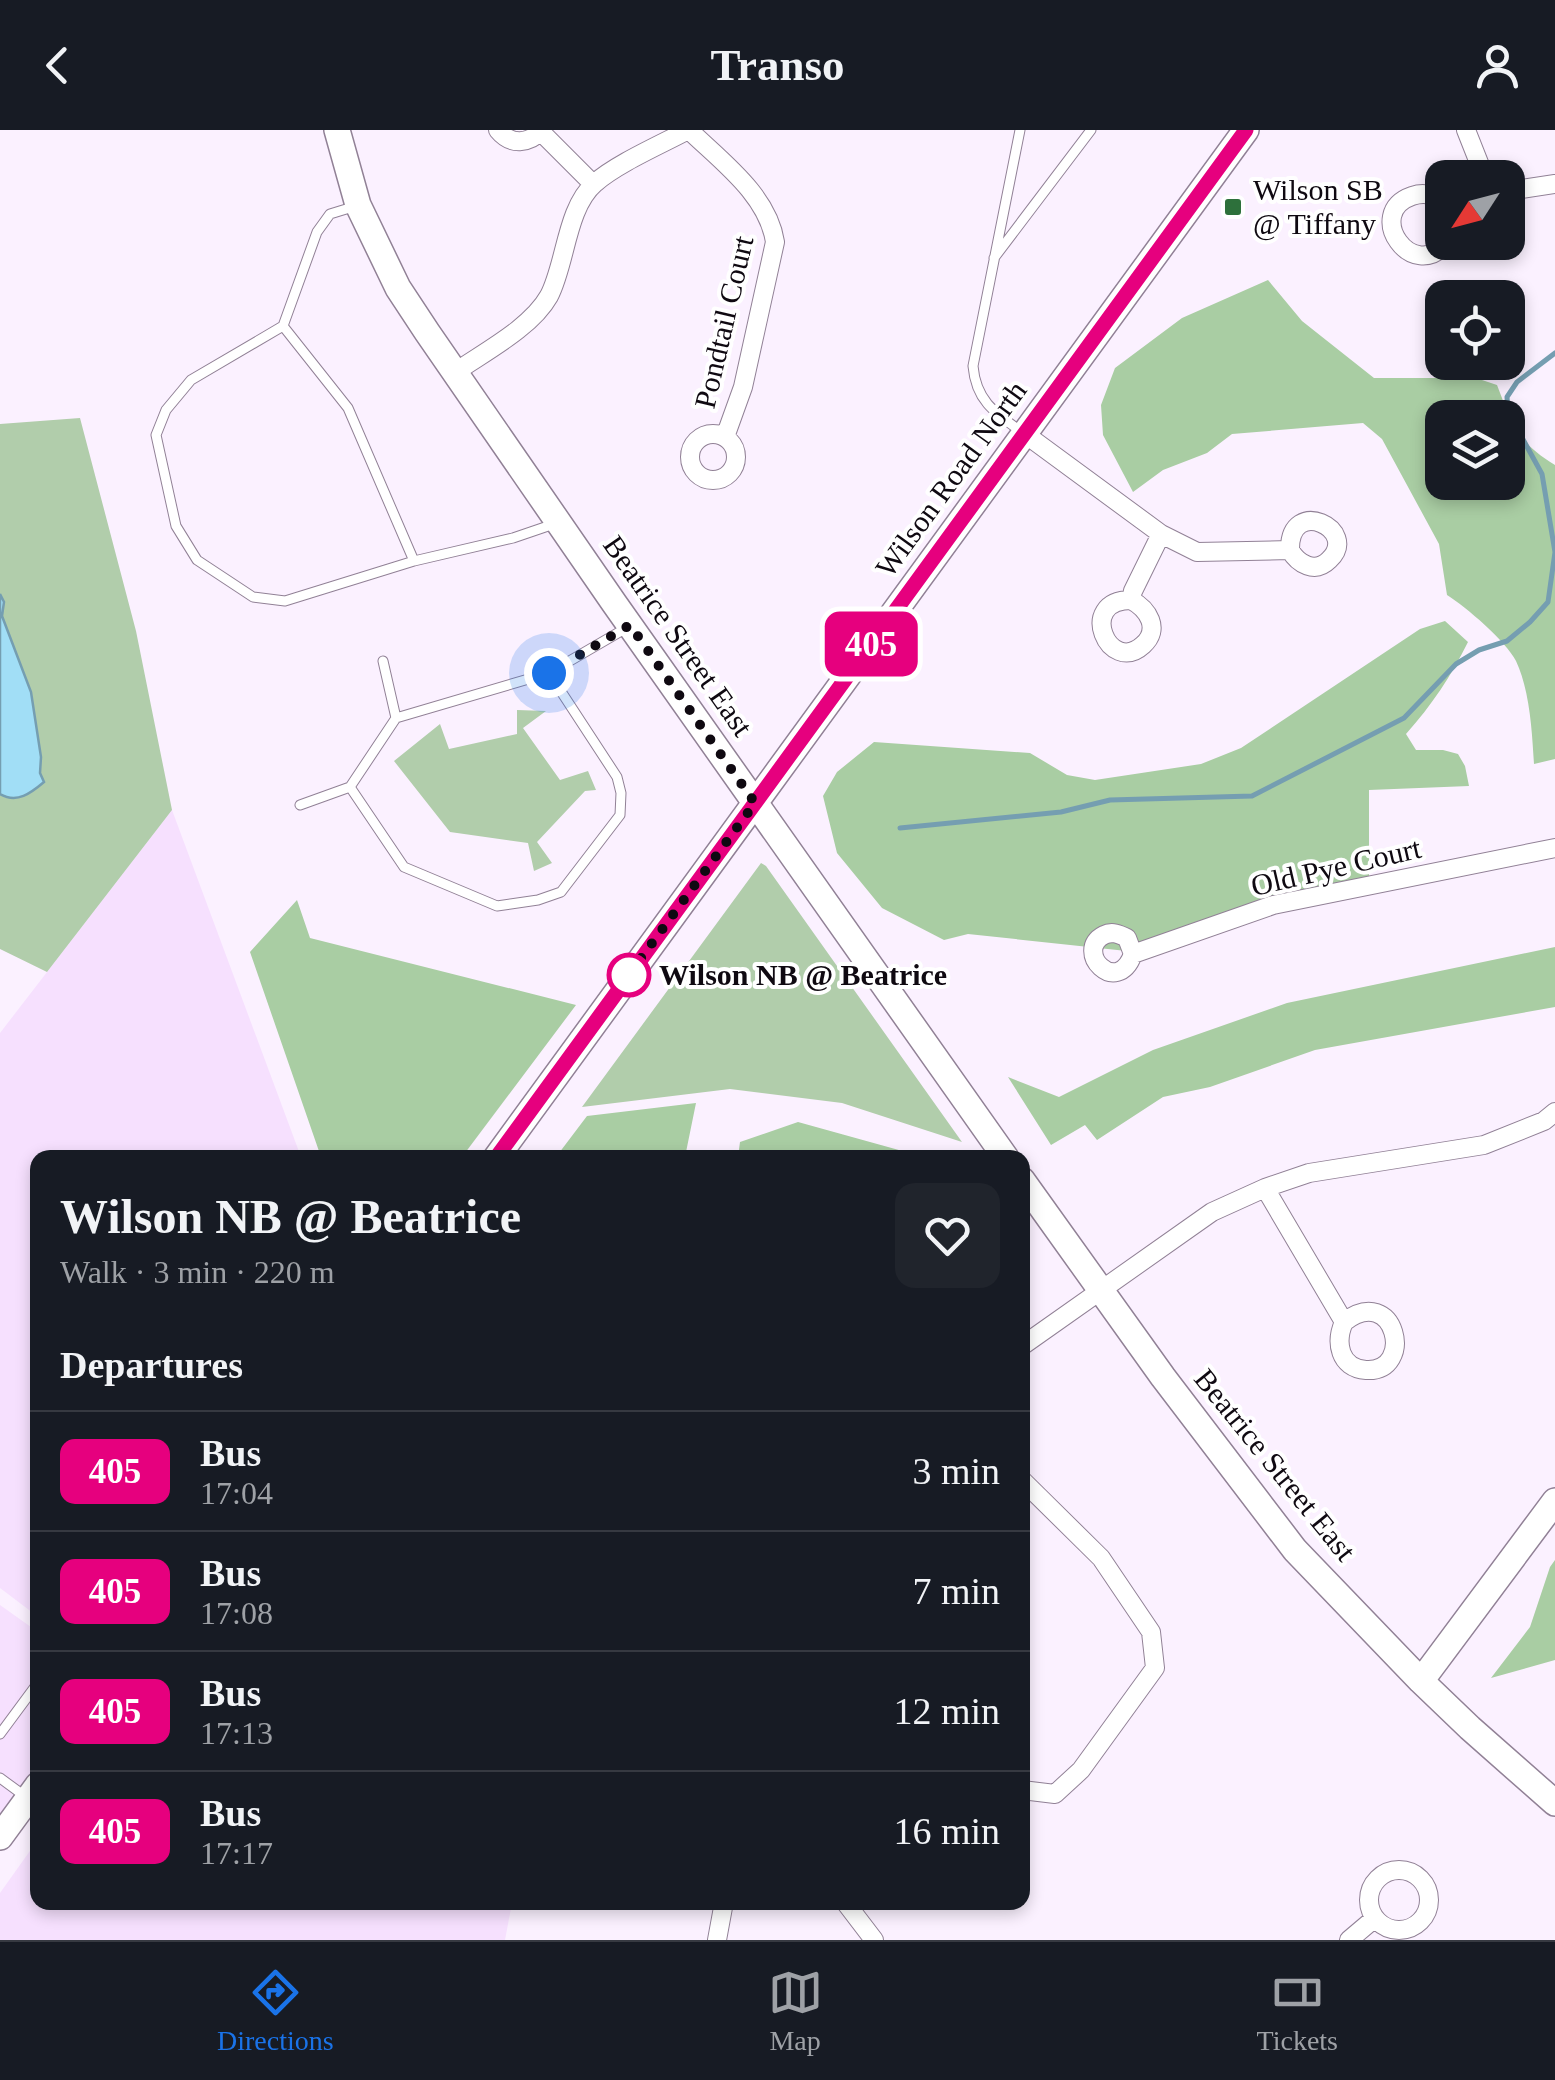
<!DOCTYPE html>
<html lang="en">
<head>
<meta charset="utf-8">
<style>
	:root { --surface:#171b24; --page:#20242c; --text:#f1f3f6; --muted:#9ea1a6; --line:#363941; --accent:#1a73e8 }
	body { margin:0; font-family:Georgia,serif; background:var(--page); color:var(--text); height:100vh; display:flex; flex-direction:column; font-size:38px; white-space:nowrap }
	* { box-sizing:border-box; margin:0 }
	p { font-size:32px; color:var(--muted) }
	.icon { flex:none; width:55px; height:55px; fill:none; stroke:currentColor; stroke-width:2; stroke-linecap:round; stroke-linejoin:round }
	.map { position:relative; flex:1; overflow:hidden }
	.side { position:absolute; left:30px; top:1020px; width:1000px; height:760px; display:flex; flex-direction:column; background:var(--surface); border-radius:20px; box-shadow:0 5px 15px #0003 }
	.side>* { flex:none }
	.badge { padding:0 20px; border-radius:15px; font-size:35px; line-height:65px }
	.needle { width:65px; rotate:234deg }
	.tools { position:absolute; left:1425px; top:30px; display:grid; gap:20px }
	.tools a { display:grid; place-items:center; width:100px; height:100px; border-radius:20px; background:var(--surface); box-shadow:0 5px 15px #0003; font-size:50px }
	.you { position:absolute; width:50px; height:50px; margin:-25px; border:8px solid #fff; border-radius:50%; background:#1a73e8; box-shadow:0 0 0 15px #1a73e833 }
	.map>.badge { position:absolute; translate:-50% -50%; box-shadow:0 0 0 5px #fff }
	h2 { padding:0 30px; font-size:38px; line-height:90px }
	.round { display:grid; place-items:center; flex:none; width:105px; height:105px; border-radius:20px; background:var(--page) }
	.summary { display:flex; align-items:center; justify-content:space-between; height:170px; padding:0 30px }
	h1 { font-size:48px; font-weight:800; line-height:75px }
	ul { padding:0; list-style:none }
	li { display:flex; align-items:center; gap:30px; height:120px; padding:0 30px; border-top:2px solid var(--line) }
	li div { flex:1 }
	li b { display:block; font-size:38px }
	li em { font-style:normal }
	li .badge { min-width:110px; font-weight:700; text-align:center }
	header { display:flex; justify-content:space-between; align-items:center; height:130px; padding:0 30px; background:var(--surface); font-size:45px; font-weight:800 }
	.menu { display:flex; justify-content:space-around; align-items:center; height:140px; border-top:2px solid var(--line); background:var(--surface); font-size:28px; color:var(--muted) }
	.menu a { display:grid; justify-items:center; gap:5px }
	.menu .on { color:var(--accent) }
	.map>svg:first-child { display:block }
	.built { fill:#f6e0fe }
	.green { fill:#b1cdab }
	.forest { fill:#a9cda3; fill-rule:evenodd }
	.water { fill:#a1def6; stroke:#759eb1; stroke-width:2.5 }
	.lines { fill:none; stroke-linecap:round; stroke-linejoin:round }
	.stream { stroke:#759eb1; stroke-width:5 }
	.lane-casing { stroke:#918196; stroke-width:11 }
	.street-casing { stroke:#918196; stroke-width:20 }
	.secondary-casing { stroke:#918196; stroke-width:28 }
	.lane { stroke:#fff; stroke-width:9 }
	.street { stroke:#fff; stroke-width:18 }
	.secondary { stroke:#fff; stroke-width:25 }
	.line-casing { stroke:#fff; stroke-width:22 }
	.line { stroke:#e6007e; stroke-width:15 }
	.walk { stroke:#0f0911; stroke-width:10; stroke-dasharray:0 18 }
	.poi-dot { fill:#2d703b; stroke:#fff; stroke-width:4 }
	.stop-dot { fill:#fff; stroke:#e6007e; stroke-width:5 }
	.labels { text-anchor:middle; stroke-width:8; stroke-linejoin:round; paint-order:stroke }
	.poi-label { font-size:30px; fill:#0f0911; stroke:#fff; text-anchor:start }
	.street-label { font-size:30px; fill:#0f0911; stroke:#fff }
	.stop-label { font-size:30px; font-weight:bold; fill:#0f0911; stroke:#fff; text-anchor:start }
</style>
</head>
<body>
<header><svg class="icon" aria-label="back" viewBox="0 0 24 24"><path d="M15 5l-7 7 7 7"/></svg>Transo<svg class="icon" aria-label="person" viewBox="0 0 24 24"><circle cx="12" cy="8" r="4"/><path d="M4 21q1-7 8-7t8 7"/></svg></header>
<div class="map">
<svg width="1555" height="1810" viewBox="0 0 1555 1810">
	<rect width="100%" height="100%" fill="#fbf1ff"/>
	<!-- built -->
	<path class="built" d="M 172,680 L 301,1027 L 38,1028 L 37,1486 L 0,1458 L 0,903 Z
		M 0,1475 L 38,1502 L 37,1655 L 0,1707 Z
		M 37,1711 L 38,1772 L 512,1773 L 505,1810 L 0,1810 L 0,1763 Z"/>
	<!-- green -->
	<path class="green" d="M 80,288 L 136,501 L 172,680 L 47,842 L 0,819 L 0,294 Z
		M 517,580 L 546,581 L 523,598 L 560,650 L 588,641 L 596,660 L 585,661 L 537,712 L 552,733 L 534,741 L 528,713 L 450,702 L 394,631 L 440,594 L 449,619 L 517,604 Z
		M 761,733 L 766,736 L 962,1012 L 842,973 L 730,959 L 582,977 Z"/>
	<!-- forest -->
	<path class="forest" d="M 1268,150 L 1302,191 L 1374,248 L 1476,248 L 1497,255 C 1513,296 1516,311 1555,335 L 1555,629 L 1534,634 C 1532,602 1530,561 1516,531 C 1506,511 1466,477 1447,465 L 1439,414 L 1382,309 L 1363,293 L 1232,304 L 1207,323 L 1163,340 L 1133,362 L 1103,305 L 1101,275 L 1115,238 L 1182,188 ZM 1442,288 L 1508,288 L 1508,352 L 1442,352 Z
		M 1445,491 L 1468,512 C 1451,546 1432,575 1406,604 L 1416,620 L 1443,620 L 1458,624 L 1465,636 L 1469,656 L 1369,660 L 1369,755 L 1136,822 L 968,804 L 944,810 L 882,778 L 837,723 L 823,666 L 837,642 L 874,612 L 1030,623 L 1067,645 L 1095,650 L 1201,634 L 1241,618 L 1420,499 Z
		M 297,770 L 310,808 L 576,875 L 462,1027 L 321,1027 L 250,822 Z
		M 1555,817 L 1555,877 L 1315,920 L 1210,957 L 1163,967 L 1097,1010 L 1085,995 L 1051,1015 L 1008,947 L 1059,967 L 1153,920 L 1287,873 Z
		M 696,973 L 685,1027 L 556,1027 L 587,986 Z
		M 798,992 L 906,1022 L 913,1027 L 738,1027 L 740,1012 Z
		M 1555,1430 L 1555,1530 L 1491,1548 L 1530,1497 L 1550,1437 Z"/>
	<!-- water -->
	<path class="water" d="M 0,464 L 4,472 L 2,486 L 31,562 L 41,627 L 40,643 L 44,652 C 31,663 17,674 0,664 Z"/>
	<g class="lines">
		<!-- stream -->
		<path class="stream" d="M 900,698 L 1061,682 L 1110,670 L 1252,666 L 1404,588 L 1456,534 L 1479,520 L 1507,511 L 1530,492 L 1548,472 L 1555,422 L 1542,344 L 1508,282 L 1507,267 L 1517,252 L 1555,223"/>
		<!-- lane casing -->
		<g class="lane-casing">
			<path id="lane" d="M 1020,0 L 973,236 C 976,271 995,283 1022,302
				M 356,76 L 330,84 L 317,102 L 283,196 L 348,278 L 414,431 L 513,408 L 554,394
				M 994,128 L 1091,0
				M 283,196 L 191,250 L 166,280 L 156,305 L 176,396 L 197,430 L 253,467 L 285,471 L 414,431
				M 383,531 L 396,588
				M 549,543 L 617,647 L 621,663 L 620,685 L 561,762 L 538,770 L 497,776 L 404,737 L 350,657 L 396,588 Z
				M 549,543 L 628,497
				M 300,675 L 350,657
				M 0,1604 L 37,1554
				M 0,1648 L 26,1667"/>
		</g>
		<!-- street casing -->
		<g class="street-casing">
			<path id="street" d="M 498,0 C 511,16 529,14 542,0
				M 689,0 C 721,31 768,65 775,112 L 743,257 L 725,307
				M 1466,0 L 1485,48
				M 541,2 L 593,54
				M 1508,61 L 1555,54
				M 1442,72 C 1433,64 1424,62 1412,66 C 1363,83 1413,155 1447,112
				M 454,243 C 484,222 531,198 549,166 C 566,134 566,78 595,53 C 616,34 662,14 688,0
				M690 327a23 23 0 1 1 46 0a23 23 0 1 1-46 0Z
				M 1025,304 L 1161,404 L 1197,422 L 1290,420 C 1298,434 1315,444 1329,430 C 1361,400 1289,365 1290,420
				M 1131,470 C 1076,470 1109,546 1143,515 C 1161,499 1148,479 1131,470 L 1133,461 L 1161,404
				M 1133,824 L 1127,808 C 1119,804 1112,801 1104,805 C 1073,821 1117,868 1133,824 L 1273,775 L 1555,718
				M 1265,1058 L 1344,1192 C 1396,1152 1416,1243 1366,1240 C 1339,1238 1335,1212 1344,1192
				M 1022,1216 L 1212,1082 L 1265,1058 L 1309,1043 L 1484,1015 L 1544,991 L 1555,982
				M 1022,1350 L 1101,1428 L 1151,1502 L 1155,1538 L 1081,1640 L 1055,1664 L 1022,1660
				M1369 1770a30 30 0 1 1 60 0a30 30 0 1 1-60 0Z
				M 845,1772 L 874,1810
				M 717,1810 L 724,1772
				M 1349,1810 L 1375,1788"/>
		</g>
		<!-- secondary casing -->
		<g class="secondary-casing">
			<path id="secondary" d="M 337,0 L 358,75 L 398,158 L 427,202 L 614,473 L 1006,1028
				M 496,1028 L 1246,0
				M 1022,1050 L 1163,1247 L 1295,1420 L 1421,1551 L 1470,1598 L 1555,1673
				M 1421,1551 L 1555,1371
				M 0,1707 L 38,1655"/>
		</g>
		<!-- lane -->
		<use href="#lane" class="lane"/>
		<!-- street -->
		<use href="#street" class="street"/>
		<!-- secondary -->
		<use href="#secondary" class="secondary"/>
	</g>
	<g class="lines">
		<!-- line casing -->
		<g class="line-casing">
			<path id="line" d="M 496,1028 L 1246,0"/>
		</g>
		<!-- line -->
		<use href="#line" class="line"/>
		<!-- walk -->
		<path class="walk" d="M 549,543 L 630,495 L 755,673 L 625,850 L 629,845"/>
	</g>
	<!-- markers -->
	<rect class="poi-dot" x="1223" y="67" width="20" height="20" rx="5"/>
	<circle class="stop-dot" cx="629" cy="845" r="20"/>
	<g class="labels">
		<!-- poi labels -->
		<g class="poi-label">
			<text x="1253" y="70">Wilson SB<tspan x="1253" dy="34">@ Tiffany</tspan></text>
		</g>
		<!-- street labels -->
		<g class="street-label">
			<text transform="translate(724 192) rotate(-77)" y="10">Pondtail Court</text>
			<text transform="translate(951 349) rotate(-54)" y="10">Wilson Road North</text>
			<text transform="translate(678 506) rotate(55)" y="10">Beatrice Street East</text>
			<text transform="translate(1336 737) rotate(-13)" y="10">Old Pye Court</text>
			<text transform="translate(1275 1335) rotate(51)" y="10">Beatrice Street East</text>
		</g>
		<!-- stop labels -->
		<g class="stop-label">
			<text x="659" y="855">Wilson NB @ Beatrice</text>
		</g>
	</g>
</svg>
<div class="tools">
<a><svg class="needle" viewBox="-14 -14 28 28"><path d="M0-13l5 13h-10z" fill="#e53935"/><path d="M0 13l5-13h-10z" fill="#9ea1a6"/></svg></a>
<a><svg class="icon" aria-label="locate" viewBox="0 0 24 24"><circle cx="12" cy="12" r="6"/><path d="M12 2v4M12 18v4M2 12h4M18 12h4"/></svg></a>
<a><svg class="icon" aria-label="layers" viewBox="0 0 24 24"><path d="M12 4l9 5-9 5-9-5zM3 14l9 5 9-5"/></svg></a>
</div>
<div class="you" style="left:549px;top:543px"></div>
<b class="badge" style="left:871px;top:514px;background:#e6007e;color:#fff">405</b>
<section class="side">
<div class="summary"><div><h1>Wilson NB @ Beatrice</h1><p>Walk · 3 min · 220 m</p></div><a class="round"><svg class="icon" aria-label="heart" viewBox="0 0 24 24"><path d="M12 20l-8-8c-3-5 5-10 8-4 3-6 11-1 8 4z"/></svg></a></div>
<h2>Departures</h2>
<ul>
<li><span class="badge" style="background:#e6007e;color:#fff">405</span><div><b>Bus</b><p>17:04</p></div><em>3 min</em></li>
<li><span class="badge" style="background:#e6007e;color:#fff">405</span><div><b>Bus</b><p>17:08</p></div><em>7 min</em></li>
<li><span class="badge" style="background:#e6007e;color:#fff">405</span><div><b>Bus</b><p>17:13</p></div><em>12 min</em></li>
<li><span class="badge" style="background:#e6007e;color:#fff">405</span><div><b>Bus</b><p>17:17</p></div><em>16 min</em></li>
</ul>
</section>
</div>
<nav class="menu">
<a class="on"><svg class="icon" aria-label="directions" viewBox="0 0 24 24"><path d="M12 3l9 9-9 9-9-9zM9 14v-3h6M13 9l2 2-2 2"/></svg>Directions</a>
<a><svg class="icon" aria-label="map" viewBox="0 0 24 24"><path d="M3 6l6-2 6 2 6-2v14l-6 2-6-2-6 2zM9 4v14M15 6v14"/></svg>Map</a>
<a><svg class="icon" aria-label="tickets" viewBox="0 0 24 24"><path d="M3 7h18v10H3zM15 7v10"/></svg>Tickets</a>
</nav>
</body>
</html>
